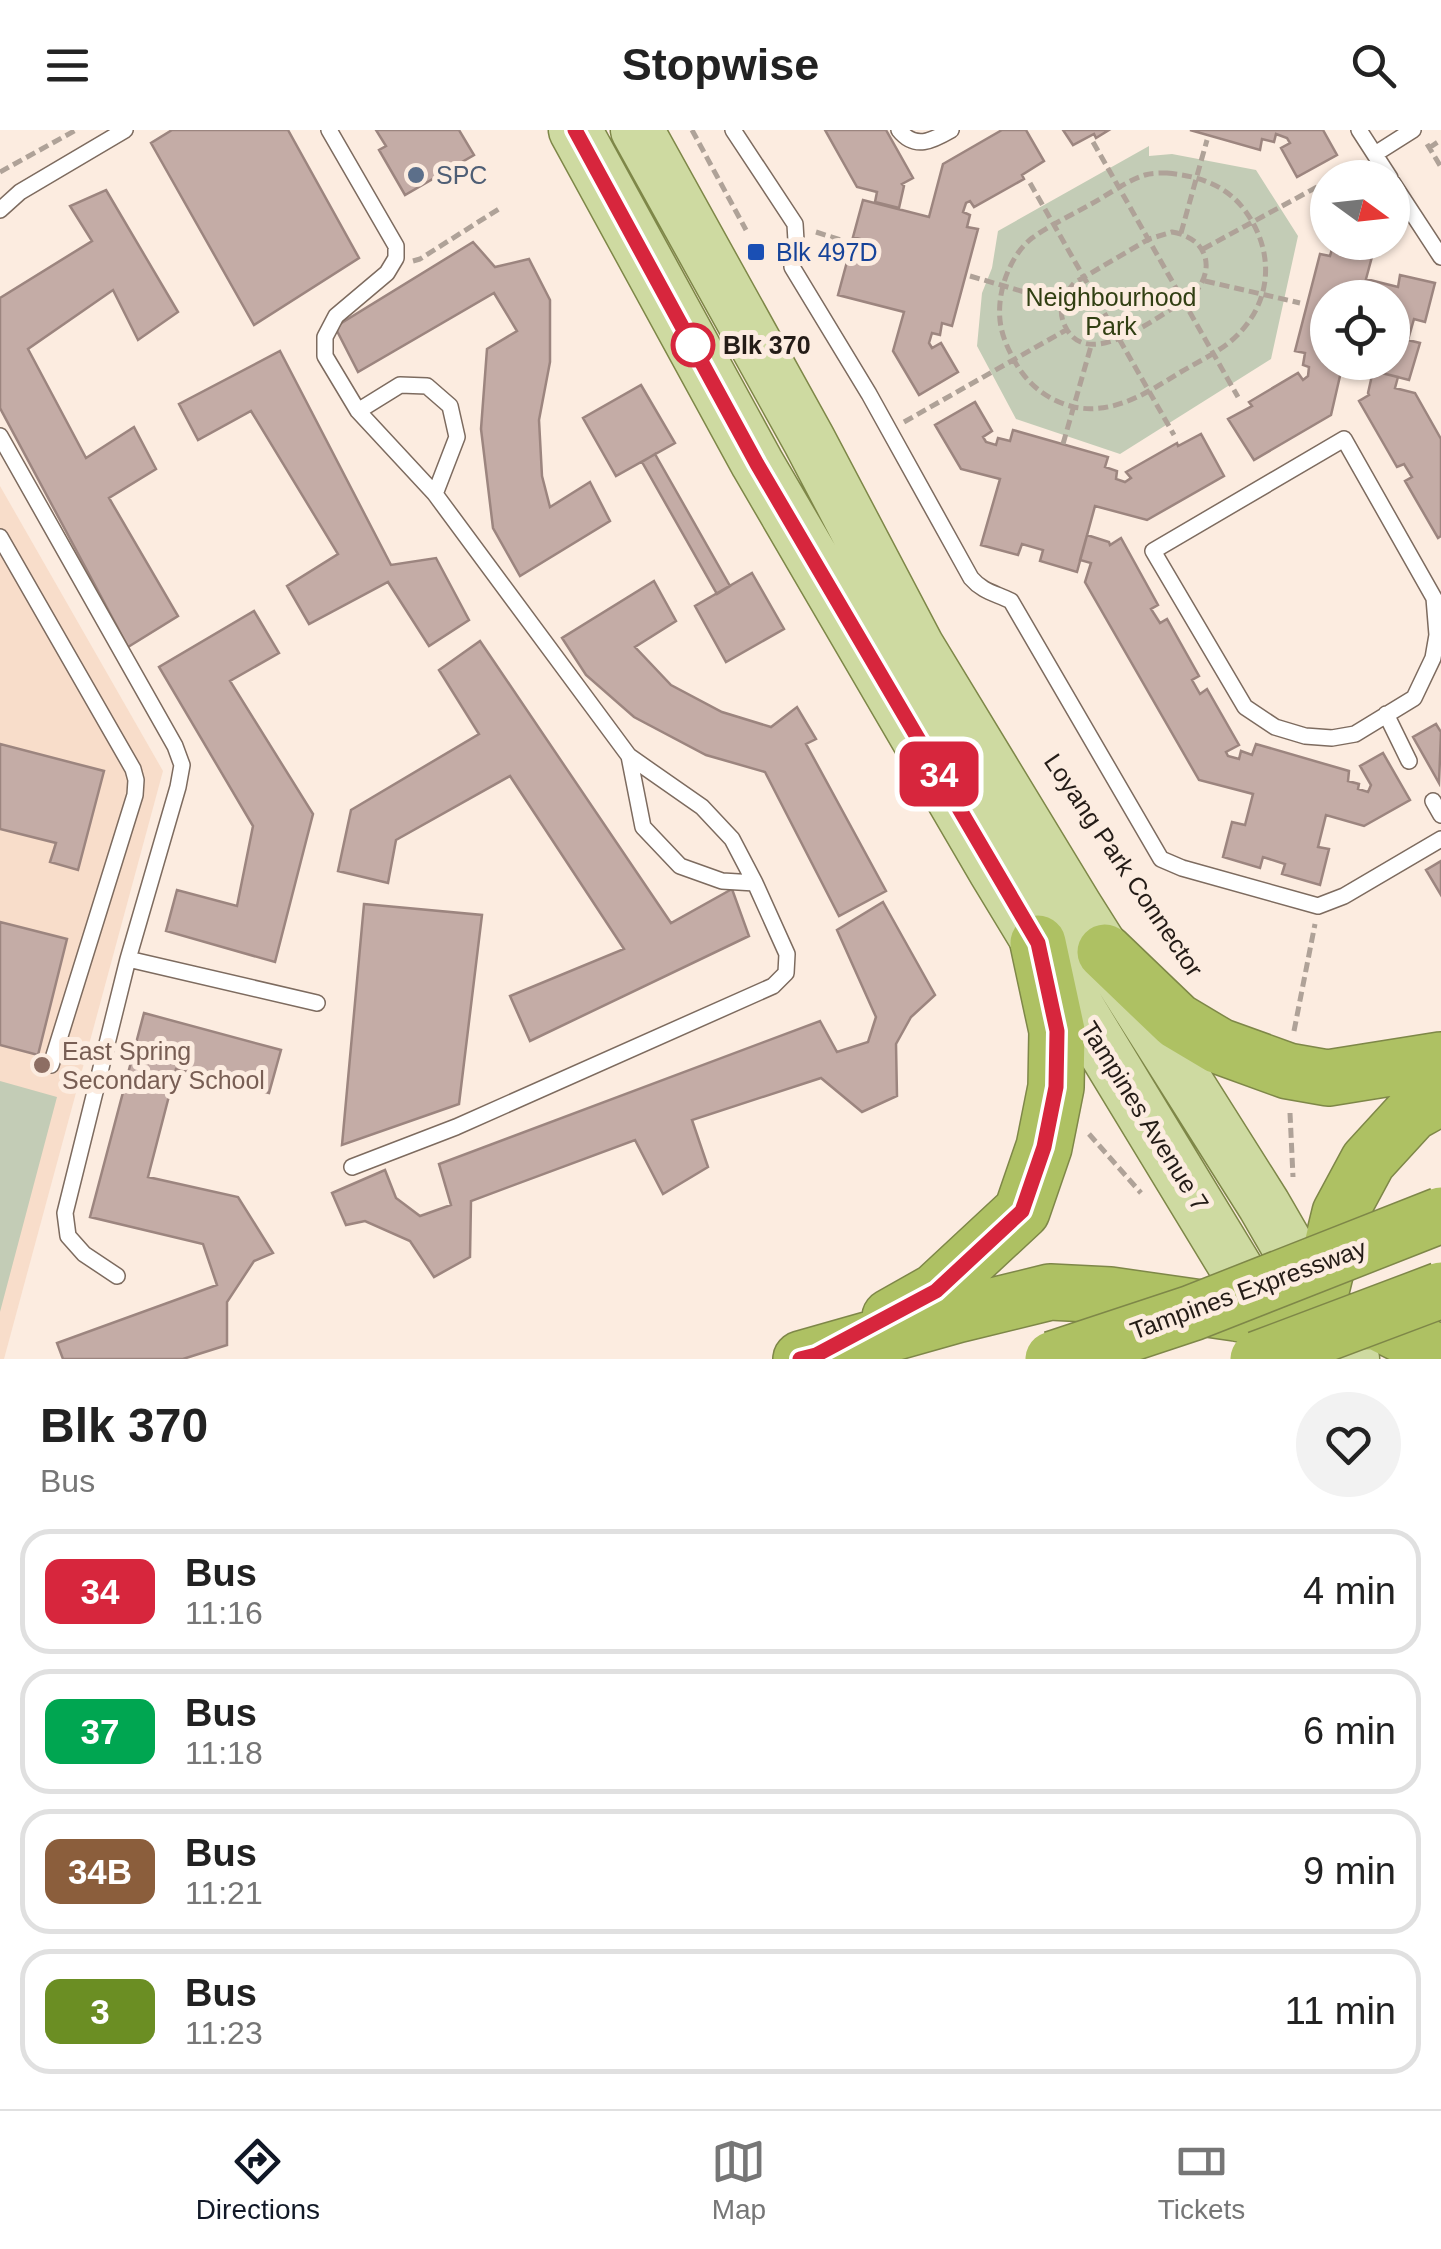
<!DOCTYPE html>
<html lang="en">
<head>
<meta charset="utf-8">
<style>
	:root { --surface:#fff; --page:#f2f2f2; --text:#222; --muted:#767676; --line:#e0e0e0; --accent:#111827 }
	body { margin:0; font-family:Helvetica,sans-serif; background:var(--page); color:var(--text); height:100vh; display:flex; flex-direction:column; font-size:38px; white-space:nowrap }
	* { box-sizing:border-box; margin:0 }
	p { font-size:32px; color:var(--muted) }
	.icon { flex:none; width:55px; height:55px; fill:none; stroke:currentColor; stroke-width:2; stroke-linecap:round; stroke-linejoin:round }
	.map { position:relative; height:1229px; overflow:hidden }
	.panel { display:flex; flex-direction:column; background:var(--surface); flex:1 }
	.panel>* { flex:none }
	.badge { padding:0 20px; border-radius:15px; font-size:35px; line-height:65px }
	.needle { width:65px; rotate:105deg }
	.fabs { position:absolute; left:1310px; top:30px; display:grid; gap:20px }
	.fabs a { display:grid; place-items:center; width:100px; height:100px; border-radius:50%; background:var(--surface); box-shadow:0 2px 8px #0004; font-size:50px }
	.map>.badge { position:absolute; translate:-50% -50%; box-shadow:0 0 0 5px #fff }
	.round { display:grid; place-items:center; flex:none; width:105px; height:105px; border-radius:52px; background:var(--page) }
	.headline { display:flex; align-items:center; justify-content:space-between; height:170px; padding:0 40px }
	h1 { font-size:48px; font-weight:800; line-height:75px }
	ul { padding:0; list-style:none }
	li { display:flex; align-items:center; gap:30px; height:125px; margin:0 20px 15px; padding:0 20px; border:5px solid var(--line); border-radius:30px }
	li div { flex:1 }
	li b { display:block; font-size:38px }
	li em { font-style:normal }
	li .badge { min-width:110px; font-weight:700; text-align:center }
	header { display:flex; justify-content:space-between; align-items:center; height:130px; padding:0 40px; background:var(--surface); font-size:45px; font-weight:800 }
	.tabs { display:flex; justify-content:space-around; align-items:center; height:140px; border-top:2px solid var(--line); background:var(--surface); font-size:28px; color:var(--muted) }
	.tabs a { display:grid; justify-items:center; gap:5px }
	.tabs .on { color:var(--accent) }
	.map>svg:first-child { display:block }
	.built { fill:#f8ddca }
	.green { fill:#c3ccb6 }
	.building { fill:#c4aca6; stroke:#9c857f; stroke-width:2.5; fill-rule:evenodd }
	.lines { fill:none; stroke-linecap:round; stroke-linejoin:round }
	.lane-casing { stroke:#7d6b5f; stroke-width:18 }
	.primary-casing { stroke:#7e8748; stroke-width:55 }
	.highway-casing { stroke:#7e8748; stroke-width:58 }
	.path { stroke:#afa298; stroke-width:5; stroke-dasharray:10 5; stroke-linecap:butt }
	.lane { stroke:#fff; stroke-width:15 }
	.primary { stroke:#cedaa1; stroke-width:52 }
	.highway { stroke:#aec163; stroke-width:55 }
	.highway-bridge-casing { stroke:#7e8748; stroke-width:58; stroke-linecap:butt }
	.highway-bridge { stroke:#aec163; stroke-width:55 }
	.line-casing { stroke:#fff; stroke-width:22 }
	.line { stroke:#d7263d; stroke-width:15 }
	.service-dot { fill:#5c6f8a; stroke:#fcece0; stroke-width:4 }
	.transit-dot { fill:#1a4fb4; stroke:#fcece0; stroke-width:4 }
	.stop-dot { fill:#fff; stroke:#d7263d; stroke-width:5 }
	.education-dot { fill:#8d6e63; stroke:#fcece0; stroke-width:4 }
	.labels { text-anchor:middle; stroke-width:10; stroke-linejoin:round; paint-order:stroke }
	.service-label { font-size:25px; fill:#4e5e75; stroke:#fcece0; text-anchor:start }
	.transit-label { font-size:25px; fill:#164399; stroke:#fcece0; text-anchor:start }
	.park-label { font-size:25px; fill:#313f12; stroke:#fcece0 }
	.stop-label { font-size:25px; font-weight:bold; fill:#241c17; stroke:#fcece0; text-anchor:start }
	.street-label { font-size:25px; fill:#241c17; stroke:#fcece0 }
	.education-label { font-size:25px; fill:#785e54; stroke:#fcece0; text-anchor:start }
</style>
</head>
<body>
<header><svg class="icon" aria-label="menu" viewBox="0 0 24 24"><path d="M4 6h16M4 12h16M4 18h16"/></svg>Stopwise<svg class="icon" aria-label="search" viewBox="0 0 24 24"><circle cx="10" cy="10" r="6"/><path d="M15 15l6 6"/></svg></header>
<div class="map">
<svg width="1441" height="1229" viewBox="0 0 1441 1229">
	<rect width="100%" height="100%" fill="#fcece0"/>
	<!-- built -->
	<path class="built" d="M 0,356 L 163,641 L 4,1229 L 0,1229 Z"/>
	<!-- green -->
	<path class="green" d="M 1149,16 L 1149,26 L 1172,24 L 1256,40 L 1298,106 L 1271,229 L 1120,324 L 1016,289 L 977,216 L 982,163 L 992,138 L 998,101 Z
		M 0,951 L 57,967 L 0,1182 Z"/>
	<!-- building -->
	<path class="building" d="M 172,0 L 288,0 L 359,128 L 254,195 L 151,13 Z
		M 376,0 L 459,0 L 474,25 L 405,65 L 379,20 L 386,16 Z
		M 825,0 L 886,0 L 913,48 L 902,54 L 904,56 L 899,78 L 875,72 L 877,62 L 857,57 Z
		M 1002,0 L 1026,0 L 1044,31 L 1022,45 L 1024,49 L 974,77 L 970,71 L 966,73 L 963,82 L 970,85 L 967,97 L 978,99 L 952,196 L 942,193 L 940,205 L 932,203 L 929,213 L 932,218 L 941,213 L 958,242 L 919,265 L 893,221 L 904,182 L 838,165 L 848,128 L 858,131 L 864,110 L 853,107 L 863,70 L 929,87 L 943,34 Z
		M 1063,0 L 1109,0 L 1096,8 L 1094,4 L 1073,15 Z
		M 1190,0 L 1323,0 L 1337,25 L 1297,47 L 1281,18 L 1290,13 L 1287,8 L 1276,4 L 1274,12 L 1262,9 L 1260,20 Z
		M 106,60 L 178,182 L 138,210 L 113,160 L 28,219 L 86,328 L 134,297 L 156,339 L 109,368 L 178,486 L 128,517 L 0,278 L 0,168 L 92,111 L 70,76 Z
		M 1328,69 L 1328,101 L 1314,77 Z
		M 473,112 L 495,137 L 529,129 L 550,170 L 550,232 L 539,290 L 542,346 L 550,377 L 590,352 L 610,391 L 520,446 L 493,398 L 481,299 L 487,219 L 517,201 L 494,163 L 358,242 L 335,197 Z
		M 1342,112 L 1376,112 L 1366,149 L 1398,157 L 1400,145 L 1435,153 L 1425,192 L 1414,189 L 1408,210 L 1420,213 L 1409,250 L 1343,233 L 1331,285 L 1254,330 L 1228,289 L 1252,276 L 1249,272 L 1298,243 L 1303,250 L 1308,246 L 1309,237 L 1303,235 L 1305,223 L 1295,221 L 1320,124 L 1330,126 L 1333,115 L 1341,117 ZM 1328,168 L 1392,168 L 1392,232 L 1328,232 Z
		M 280,221 L 391,435 L 436,428 L 469,490 L 429,516 L 388,452 L 309,494 L 287,456 L 338,424 L 251,281 L 198,310 L 179,274 Z
		M 1373,241 L 1398,247 L 1395,258 L 1415,263 L 1441,309 L 1441,406 L 1438,408 L 1405,351 L 1412,347 L 1404,334 L 1397,337 L 1359,271 L 1369,265 L 1368,263 Z
		M 641,255 L 675,313 L 616,346 L 583,288 Z
		M 975,272 L 992,301 L 983,307 L 986,312 L 996,315 L 998,308 L 1010,311 L 1013,300 L 1108,327 L 1105,337 L 1117,341 L 1116,349 L 1125,352 L 1131,348 L 1126,342 L 1177,313 L 1178,316 L 1201,304 L 1224,346 L 1147,390 L 1095,376 L 1077,442 L 1040,431 L 1043,420 L 1022,414 L 1018,425 L 981,415 L 1000,349 L 961,339 L 935,295 Z
		M 655,324 L 730,456 L 717,464 L 642,332 Z
		M 1087,405 L 1109,412 L 1110,415 L 1121,408 L 1158,475 L 1151,479 L 1160,493 L 1167,489 L 1199,546 L 1192,550 L 1200,564 L 1207,559 L 1239,615 L 1226,622 L 1228,626 L 1239,629 L 1241,621 L 1252,625 L 1256,614 L 1349,641 L 1348,651 L 1359,654 L 1358,659 L 1368,662 L 1371,655 L 1360,636 L 1383,623 L 1410,670 L 1364,696 L 1326,685 L 1318,717 L 1329,719 L 1320,755 L 1282,744 L 1285,734 L 1263,727 L 1260,738 L 1223,727 L 1232,692 L 1245,695 L 1253,664 L 1199,650 L 1085,452 L 1091,433 L 1080,430 Z
		M 752,443 L 784,499 L 726,532 L 695,476 Z
		M 654,451 L 676,491 L 635,517 L 671,555 L 722,582 L 771,597 L 797,577 L 816,609 L 806,614 L 886,761 L 839,786 L 765,642 L 706,625 L 634,587 L 586,545 L 562,508 Z
		M 254,481 L 279,523 L 230,551 L 313,684 L 275,832 L 166,801 L 177,760 L 237,776 L 253,696 L 159,537 Z
		M 480,511 L 671,793 L 732,759 L 749,806 L 530,911 L 510,866 L 624,819 L 510,646 L 396,710 L 388,753 L 338,741 L 351,680 L 479,604 L 439,540 Z
		M 1436,594 L 1441,602 L 1439,653 L 1413,607 Z
		M 0,614 L 104,641 L 78,740 L 50,732 L 56,713 L 0,699 Z
		M 1441,731 L 1441,765 L 1426,740 Z
		M 883,772 L 935,865 L 911,887 L 896,914 L 897,966 L 862,982 L 821,948 L 692,990 L 708,1037 L 663,1064 L 635,1010 L 471,1071 L 470,1127 L 434,1147 L 410,1111 L 365,1091 L 346,1095 L 332,1063 L 385,1040 L 396,1068 L 420,1086 L 451,1075 L 439,1034 L 820,891 L 837,922 L 868,912 L 876,887 L 837,800 Z
		M 364,774 L 482,785 L 459,974 L 342,1015 Z
		M 0,792 L 67,809 L 38,925 L 0,915 Z
		M 144,883 L 281,920 L 269,963 L 176,939 L 148,1047 L 238,1067 L 273,1123 L 254,1131 L 227,1172 L 227,1215 L 183,1229 L 63,1229 L 57,1213 L 217,1155 L 203,1114 L 90,1087 Z"/>
	<g class="lines">
		<!-- lane casing -->
		<g class="lane-casing">
			<path id="lane" d="M 329,0 L 396,116 L 396,128 L 387,143 L 336,186 L 325,207 L 325,226 L 358,281 L 435,364 L 629,626 L 702,677 L 732,709 L 755,753 L 787,824 L 786,843 L 773,856 L 456,997 L 352,1037
				M 733,0 L 795,94 L 796,111 L 792,137 L 869,264 L 971,448 C 983,462 995,463 1011,471 L 1161,729 L 1182,738 L 1318,776 L 1344,766 L 1441,709
				M 899,0 C 915,20 932,11 951,0
				M 1359,0 L 1390,48
				M 1375,24 L 1413,0
				M 1392,52 L 1441,127
				M 0,80 L 20,62 L 125,0
				M 358,281 L 400,255 L 427,256 L 450,276 L 457,307 L 435,364
				M 0,306 L 175,616 L 182,635 L 178,657 L 128,829 L 65,1083 L 68,1106 L 84,1124 L 117,1146
				M 1344,309 L 1434,468 L 1437,505 L 1433,528 L 1414,568 L 1355,604 L 1332,608 L 1305,606 L 1275,597 L 1245,577 L 1153,421 Z
				M 0,407 L 133,639 L 136,650 L 135,665 L 51,935
				M 1386,584 L 1409,631
				M 629,626 L 643,697 L 680,736 L 722,751 L 755,753
				M 1433,671 L 1441,685
				M 128,829 L 317,873"/>
		</g>
		<!-- primary casing -->
		<g class="primary-casing">
			<path id="primary" d="M 575,0 L 757,333 L 995,741 L 1272,1197
				M 637,0 L 809,310 L 918,517 L 1076,777 L 1264,1075 L 1353,1229"/>
		</g>
		<!-- highway casing -->
		<g class="highway-casing">
			<path id="highway" d="M 1105,822 L 1177,891 L 1219,916 L 1288,941 L 1328,948 L 1441,930
				M 890,1187 L 936,1161 L 1022,1081 L 1044,1017 L 1056,957 L 1057,901 L 1038,813
				M 1331,1192 L 1377,1192 L 1431,1219 L 1441,1221
				M 801,1229 L 956,1185 L 1050,1162 L 1110,1165 L 1236,1183 L 1269,1190 L 1319,1169 L 1340,1083 L 1368,1031 L 1412,983 L 1441,967"/>
		</g>
		<!-- path -->
		<path class="path" d="M 692,0 L 746,100
			M 1093,12 L 1238,267
			M 1427,14 L 1441,37
			M 1429,18 L 1441,10
			M 0,42 L 76,0
			M 1167,43 C 1199,46 1227,55 1246,82 C 1276,124 1272,176 1231,211 C 1215,224 1196,233 1179,243 C 1147,263 1113,285 1074,277 C 1045,270 1024,251 1012,226 C 1007,217 1003,207 1001,197 C 995,167 1008,127 1032,108 C 1050,95 1072,85 1091,74 C 1108,65 1126,51 1145,45 C 1151,43 1160,43 1167,43 Z
			M 1333,48 L 1357,34
			M 1030,53 L 1174,305
			M 816,102 L 841,110
			M 1172,102 C 1208,108 1217,140 1192,166 C 1163,182 1088,245 1065,196 C 1057,180 1063,166 1074,153 L 1149,109 Z
			M 1181,103 L 1207,10
			M 1203,119 L 1328,51
			M 413,131 L 420,129 L 502,77
			M 970,146 L 1062,173
			M 1205,151 L 1300,173
			M 904,292 L 1066,200
			M 1063,314 L 1091,216
			M 1294,901 L 1315,794
			M 1290,983 L 1293,1047
			M 1089,1004 L 1141,1063"/>
		<!-- lane -->
		<use href="#lane" class="lane"/>
		<!-- primary -->
		<use href="#primary" class="primary"/>
		<!-- highway -->
		<use href="#highway" class="highway"/>
		<!-- highway-bridge casing -->
		<g class="highway-bridge-casing">
			<path id="highway-bridge" d="M 1053,1229 L 1192,1183 L 1441,1085
				M 1258,1229 L 1441,1160"/>
		</g>
		<!-- highway-bridge -->
		<use href="#highway-bridge" class="highway-bridge"/>
	</g>
	<g class="lines">
		<!-- line casing -->
		<g class="line-casing">
			<path id="line" d="M 575,0 L 757,334 L 1038,813 L 1057,901 L 1056,957 L 1044,1017 L 1022,1081 L 936,1161 L 816,1225 L 800,1229"/>
		</g>
		<!-- line -->
		<use href="#line" class="line"/>
	</g>
	<!-- markers -->
	<circle class="service-dot" cx="416" cy="45" r="10"/>
	<rect class="transit-dot" x="746" y="112" width="20" height="20" rx="5"/>
	<circle class="stop-dot" cx="693" cy="215" r="20"/>
	<circle class="education-dot" cx="42" cy="935" r="10"/>
	<g class="labels">
		<!-- service labels -->
		<g class="service-label">
			<text x="436" y="54">SPC</text>
		</g>
		<!-- transit labels -->
		<g class="transit-label">
			<text x="776" y="131">Blk 497D</text>
		</g>
		<!-- park labels -->
		<g class="park-label">
			<text x="1111" y="176">Neighbourhood<tspan x="1111" dy="29">Park</tspan></text>
		</g>
		<!-- stop labels -->
		<g class="stop-label">
			<text x="723" y="224">Blk 370</text>
		</g>
		<!-- street labels -->
		<g class="street-label">
			<text transform="translate(1124 735) rotate(56)" y="9">Loyang Park Connector</text>
			<text transform="translate(1145 986) rotate(58)" y="9">Tampines Avenue 7</text>
			<text transform="translate(1248 1159) rotate(-20)" y="9">Tampines Expressway</text>
		</g>
		<!-- education labels -->
		<g class="education-label">
			<text x="62" y="930">East Spring<tspan x="62" dy="29">Secondary School</tspan></text>
		</g>
	</g>
</svg>
<div class="fabs">
<a><svg class="needle" viewBox="-14 -14 28 28"><path d="M0-13l5 13h-10z" fill="#e53935"/><path d="M0 13l5-13h-10z" fill="#767676"/></svg></a>
<a><svg class="icon" aria-label="locate" viewBox="0 0 24 24"><circle cx="12" cy="12" r="6"/><path d="M12 2v4M12 18v4M2 12h4M18 12h4"/></svg></a>
</div>
<b class="badge" style="left:939px;top:644px;background:#d7263d;color:#fff">34</b>
</div>
<section class="panel">
<div class="headline"><div><h1>Blk 370</h1><p>Bus</p></div><a class="round"><svg class="icon" aria-label="heart" viewBox="0 0 24 24"><path d="M12 20l-8-8c-3-5 5-10 8-4 3-6 11-1 8 4z"/></svg></a></div>
<ul>
<li><span class="badge" style="background:#d7263d;color:#fff">34</span><div><b>Bus</b><p>11:16</p></div><em>4 min</em></li>
<li><span class="badge" style="background:#00a651;color:#fff">37</span><div><b>Bus</b><p>11:18</p></div><em>6 min</em></li>
<li><span class="badge" style="background:#8b5e3c;color:#fff">34B</span><div><b>Bus</b><p>11:21</p></div><em>9 min</em></li>
<li><span class="badge" style="background:#6b8e23;color:#fff">3</span><div><b>Bus</b><p>11:23</p></div><em>11 min</em></li>
</ul>
</section>
<nav class="tabs">
<a class="on"><svg class="icon" aria-label="directions" viewBox="0 0 24 24"><path d="M12 3l9 9-9 9-9-9zM9 14v-3h6M13 9l2 2-2 2"/></svg>Directions</a>
<a><svg class="icon" aria-label="map" viewBox="0 0 24 24"><path d="M3 6l6-2 6 2 6-2v14l-6 2-6-2-6 2zM9 4v14M15 6v14"/></svg>Map</a>
<a><svg class="icon" aria-label="tickets" viewBox="0 0 24 24"><path d="M3 7h18v10H3zM15 7v10"/></svg>Tickets</a>
</nav>
</body>
</html>
